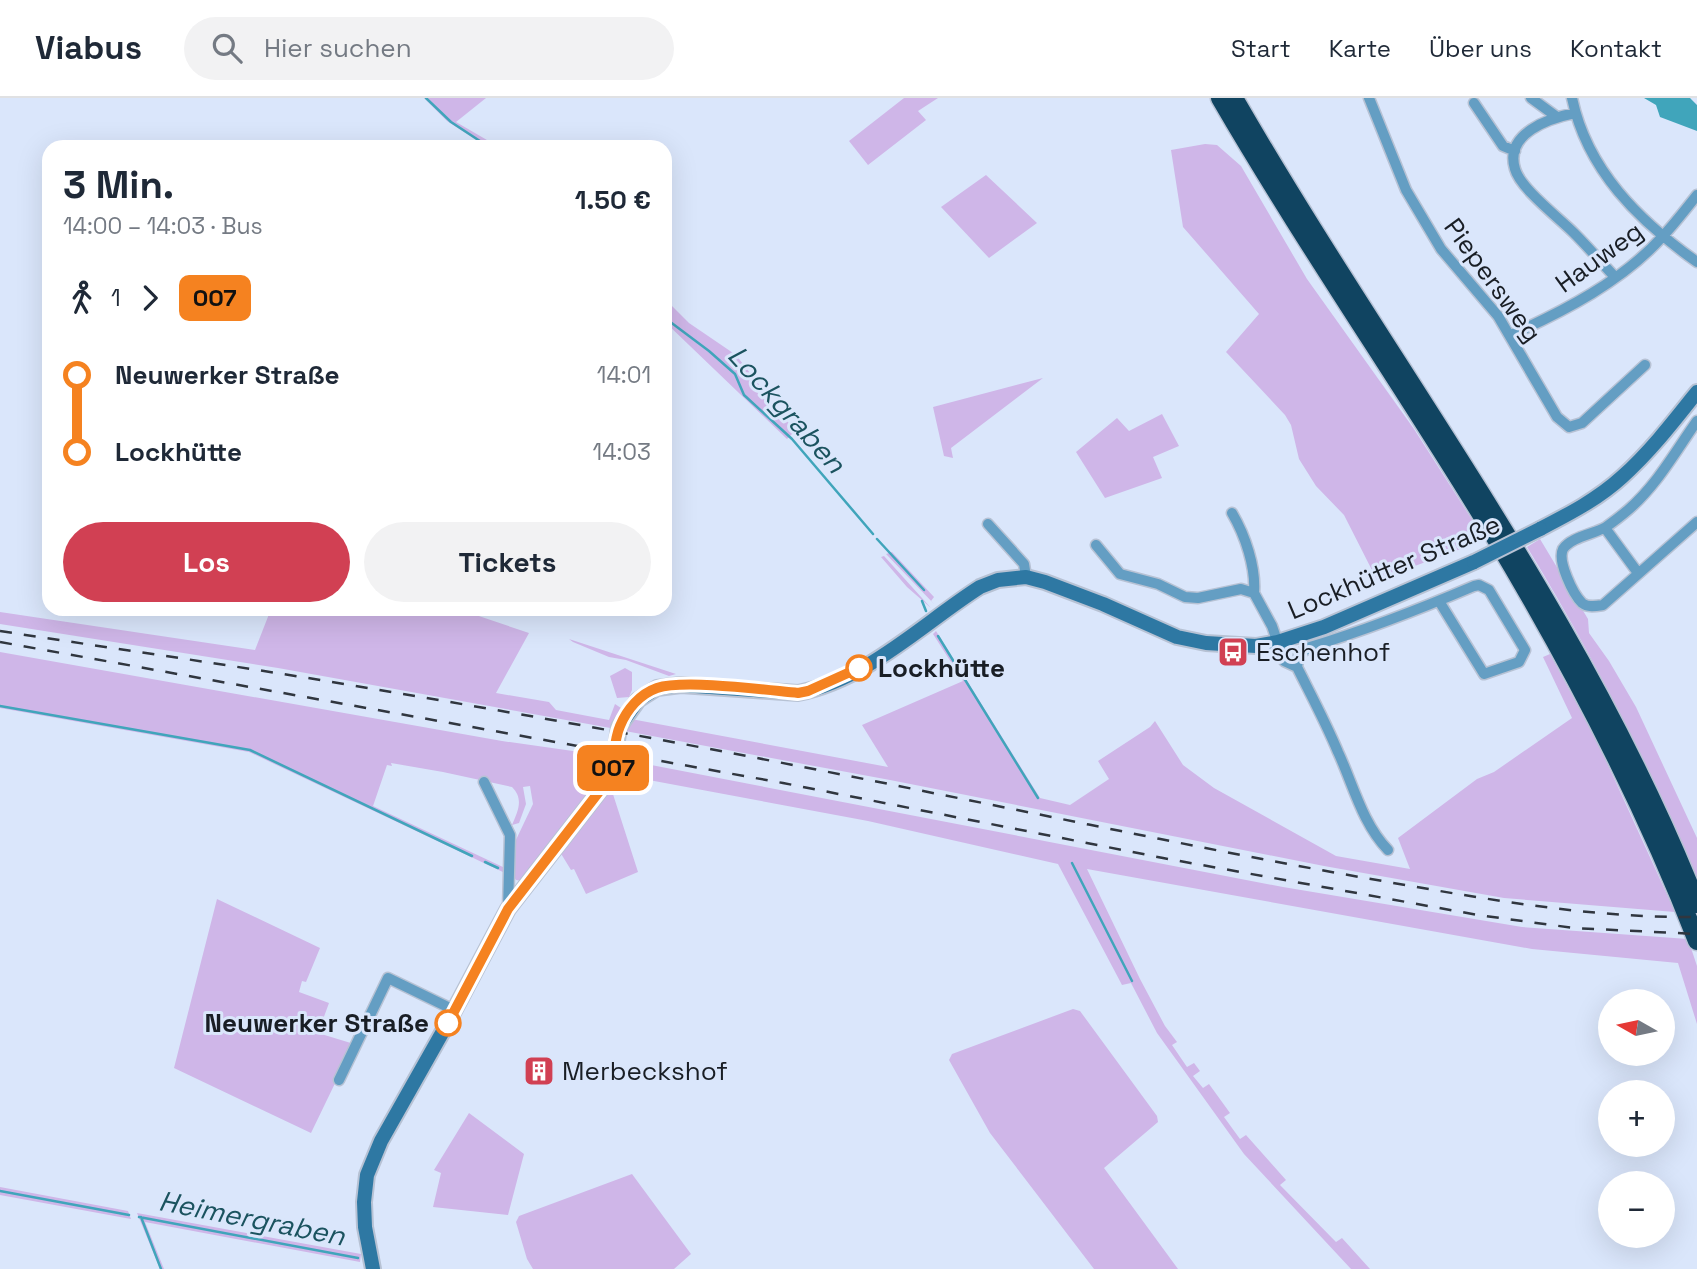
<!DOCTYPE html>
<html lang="de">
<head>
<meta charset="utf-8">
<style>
	:root { --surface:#fff; --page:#f2f2f3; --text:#1f2937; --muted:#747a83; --line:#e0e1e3; --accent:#d14053 }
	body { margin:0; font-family:"Space Grotesk",sans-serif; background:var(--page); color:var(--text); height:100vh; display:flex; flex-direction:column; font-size:26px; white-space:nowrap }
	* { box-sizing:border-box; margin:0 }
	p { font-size:23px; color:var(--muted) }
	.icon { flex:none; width:38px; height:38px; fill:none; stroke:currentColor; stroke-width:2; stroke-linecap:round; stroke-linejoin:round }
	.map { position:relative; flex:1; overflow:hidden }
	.drawer { position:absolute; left:42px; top:42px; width:630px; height:476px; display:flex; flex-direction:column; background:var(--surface); border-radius:21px; box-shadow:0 7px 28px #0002 }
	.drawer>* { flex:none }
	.badge { padding:0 14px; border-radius:10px; font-size:24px; line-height:46px }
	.needle { width:46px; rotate:279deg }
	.fabs { position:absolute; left:1598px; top:891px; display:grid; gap:14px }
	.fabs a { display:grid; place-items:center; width:77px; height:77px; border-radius:50%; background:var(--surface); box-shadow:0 7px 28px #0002; font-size:35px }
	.map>.badge { position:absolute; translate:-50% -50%; box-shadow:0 0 0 4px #fff }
	.legs { display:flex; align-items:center; gap:10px; height:77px; padding:0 21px; font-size:23px }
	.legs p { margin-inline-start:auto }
	.summary { display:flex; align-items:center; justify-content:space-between; height:119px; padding:0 21px }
	h1 { font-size:38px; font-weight:800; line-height:52px }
	.action { display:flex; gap:14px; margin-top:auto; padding:14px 21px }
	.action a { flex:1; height:80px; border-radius:42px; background:var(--accent); color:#fff; font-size:28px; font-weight:800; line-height:80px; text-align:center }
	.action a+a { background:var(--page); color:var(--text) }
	ul { padding:0 21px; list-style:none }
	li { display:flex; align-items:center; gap:24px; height:77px; font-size:26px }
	li i { display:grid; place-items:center; width:10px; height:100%; margin:0 9px; background:currentColor }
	li i::after { content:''; width:18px; height:18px; margin:-9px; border:5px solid; border-radius:50%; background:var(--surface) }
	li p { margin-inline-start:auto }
	li:first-child i { background:linear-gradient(#0000 50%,currentColor 0) }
	li:last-child i { background:linear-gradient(currentColor 50%,#0000 0) }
	header { display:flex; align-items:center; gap:42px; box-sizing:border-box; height:98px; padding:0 35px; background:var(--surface); border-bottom:2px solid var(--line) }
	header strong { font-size:33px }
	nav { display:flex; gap:38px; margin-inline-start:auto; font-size:24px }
	.search { width:490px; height:63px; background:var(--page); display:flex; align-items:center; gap:18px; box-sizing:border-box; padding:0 24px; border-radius:38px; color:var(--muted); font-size:26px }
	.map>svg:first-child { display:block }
	.green { fill:#cfb6e8 }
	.water { fill:#40a5bb }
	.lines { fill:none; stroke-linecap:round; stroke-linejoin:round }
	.stream { stroke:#40a5bb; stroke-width:2.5 }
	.street-casing { stroke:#b7c2d4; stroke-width:13 }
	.secondary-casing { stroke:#b7c2d4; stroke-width:18 }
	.highway-casing { stroke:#b7c2d4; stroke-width:21 }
	.street { stroke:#649ec3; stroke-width:10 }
	.secondary { stroke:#2e78a3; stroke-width:14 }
	.highway { stroke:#104461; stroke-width:18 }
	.rail { stroke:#30363f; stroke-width:2.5; stroke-dasharray:12 12; stroke-linecap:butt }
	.secondary-bridge-casing { stroke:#b7c2d4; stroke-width:18; stroke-linecap:butt }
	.secondary-bridge { stroke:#2e78a3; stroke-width:14 }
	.line-1-casing { stroke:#fff; stroke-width:16 }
	.line-1 { stroke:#f58220; stroke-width:10 }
	.stop-1-dot { fill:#fff; stroke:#f58220; stroke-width:3.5 }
	.labels { text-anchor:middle; stroke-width:6; stroke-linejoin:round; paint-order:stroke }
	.street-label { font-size:26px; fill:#191e25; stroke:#dae6fb }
	.poi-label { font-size:26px; fill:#191e25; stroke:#dae6fb; text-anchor:start }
	.stop-label { font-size:26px; font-weight:bold; fill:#191e25; stroke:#dae6fb; text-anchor:start }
	.water-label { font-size:28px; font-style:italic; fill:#1b535f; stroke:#dae6fb }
</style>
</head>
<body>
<header>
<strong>Viabus</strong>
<div class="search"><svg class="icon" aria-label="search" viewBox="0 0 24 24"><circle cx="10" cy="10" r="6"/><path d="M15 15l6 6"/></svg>Hier suchen</div>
<nav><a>Start</a><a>Karte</a><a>Über uns</a><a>Kontakt</a></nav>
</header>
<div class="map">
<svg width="1697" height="1171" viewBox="0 0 1697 1171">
	<rect width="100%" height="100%" fill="#dae6fb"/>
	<!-- green -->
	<path class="green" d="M 424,0 L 486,0 L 456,24 L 499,49 L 487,49 L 447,23 Z
		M 904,0 L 938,0 L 918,13 L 926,22 L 868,67 L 849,43 Z
		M 1205,46 L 1217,47 L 1241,68 L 1307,181 L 1414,331 L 1485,442 L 1377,482 L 1344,417 L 1316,388 L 1299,361 L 1291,327 L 1285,317 L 1226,254 L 1259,216 L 1183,129 L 1171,52 Z
		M 986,77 L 1037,125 L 989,160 L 941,109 Z
		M 665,201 L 689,225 L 736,257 L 795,333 L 787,341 L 665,224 Z
		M 1043,280 L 951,350 L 953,360 L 944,358 L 933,309 Z
		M 1162,316 L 1179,348 L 1153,359 L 1162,380 L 1105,400 L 1076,354 L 1117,320 L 1129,333 Z
		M 1540,441 L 1588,521 L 1589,535 L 1609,563 L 1636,609 L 1697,740 L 1697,780 C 1647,666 1592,555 1527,449 Z
		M 892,454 L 934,499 L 931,503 L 935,507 L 886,456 Z
		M 884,458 L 931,510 L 907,489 L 881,459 Z
		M 271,511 L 458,511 L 529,535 L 496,595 L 549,604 L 556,612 L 609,622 L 615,606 L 621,610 L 616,631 L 278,570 L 0,526 L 0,514 L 255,552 Z
		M 936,533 L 1040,700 L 1070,707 L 1109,681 L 1098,663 L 1150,629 L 1155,623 L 1183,667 L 1214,690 L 1336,758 L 1410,771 L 1398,740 L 1477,681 L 1494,674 L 1572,620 L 1543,559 L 1550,556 L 1597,643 L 1675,814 L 1504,800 L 1324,768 L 890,682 L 625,633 L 631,621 L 888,669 L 862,627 L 963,583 L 933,536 Z
		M 569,541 L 572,542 L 676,576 L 669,578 L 626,562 L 609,559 L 573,544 Z
		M 0,554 L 502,643 L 608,658 L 607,663 L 586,701 L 522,783 L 516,782 L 513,777 L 514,746 L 533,706 L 530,688 L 523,689 L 526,706 L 519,725 L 512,727 C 518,713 524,701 512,689 L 443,674 L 391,665 L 392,668 L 387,667 L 373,708 L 505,770 L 505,775 L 249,654 L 0,610 Z
		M 625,570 L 632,574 L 632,592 L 629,599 L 617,600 L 610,578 Z
		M 620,661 L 1283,789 L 1522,829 L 1688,841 L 1697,868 L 1697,926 L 1678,865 L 1532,851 L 1087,771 L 1140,881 L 1165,928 L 1177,944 L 1172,947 L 1187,969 L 1194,965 L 1200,973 L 1193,978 L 1203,990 L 1209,986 L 1230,1015 L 1224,1019 L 1240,1041 L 1246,1037 L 1286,1082 L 1280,1087 L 1336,1144 L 1342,1140 L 1370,1171 L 1351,1171 L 1244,1056 L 1157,935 L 1131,885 L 1122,887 L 1058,766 L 868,723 L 622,677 Z
		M 611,690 L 638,774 L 586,796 L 574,771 L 571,772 L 560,754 Z
		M 217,801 L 320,850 L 306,884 L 302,883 L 299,894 L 329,905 L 318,935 L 354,946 L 311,1035 L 174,970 Z
		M 1073,911 L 1080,913 L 1157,1018 L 1158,1024 L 1104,1070 L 1178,1171 L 1094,1171 L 990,1035 L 949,962 L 952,956 Z
		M 469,1015 L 524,1056 L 508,1117 L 433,1109 L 441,1075 L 434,1072 Z
		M 632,1076 L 691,1156 L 674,1171 L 533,1171 L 527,1161 L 516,1124 L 519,1118 Z
		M 0,1089 L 128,1113 L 131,1121 L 0,1097 Z
		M 137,1115 L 361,1156 L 360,1164 L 145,1124 L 164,1171 L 160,1171 Z"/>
	<!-- water -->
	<path class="water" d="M 1644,0 L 1690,0 L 1697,7 L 1697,33 L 1660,19 L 1656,7 Z"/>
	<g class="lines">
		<!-- stream -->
		<path class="stream" d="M 426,0 L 451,24 L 489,49
			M 665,220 L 709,253 L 735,276 L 744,297 L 792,341 L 873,436
			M 877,441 L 924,492
			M 922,503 L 926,513
			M 938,538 L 1038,700
			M 0,608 L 250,652 L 472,758
			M 485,764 L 498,770
			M 1072,765 L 1132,883
			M 0,1093 L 129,1117
			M 139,1119 L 358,1160
			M 141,1119 L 161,1171"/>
		<!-- street casing -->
		<g class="street-casing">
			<path id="street" d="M 1369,0 L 1406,92 L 1441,151 L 1498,218 L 1557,319 L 1569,329 L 1582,325 L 1645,267
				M 1531,0 L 1557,19
				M 1572,0 C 1587,72 1639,123 1697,164
				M 1474,5 L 1503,48 L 1515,53
				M 1575,15 C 1550,20 1504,35 1515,71 C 1520,90 1559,120 1574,135 C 1588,149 1601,164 1615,179
				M 1511,237 C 1564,213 1623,183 1663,138 C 1675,125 1686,111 1697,97
				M 1697,323 C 1675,354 1657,387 1628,412 C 1621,418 1613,424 1606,429 C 1594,436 1571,439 1563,451 C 1557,463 1573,496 1582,505 C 1588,510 1597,508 1603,507 L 1697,424
				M 1232,415 C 1245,437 1256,469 1254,495
				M 988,426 L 1024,466 L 1026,479
				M 1605,430 L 1638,475
				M 1096,447 L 1120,476 L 1158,486 L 1185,499 L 1198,500 L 1241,491 L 1254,495 L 1272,528 L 1284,563 L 1297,569 C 1311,597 1326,625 1338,654 C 1353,686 1362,725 1388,752
				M 1297,569 L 1299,556 L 1310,549 C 1366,532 1420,511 1474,488 L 1479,487 L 1489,492 L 1525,552 L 1519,564 L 1484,576 L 1439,503
				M 484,684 L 510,737 L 508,811
				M 339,982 L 388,880 L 454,912"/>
		</g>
		<!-- secondary casing -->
		<g class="secondary-casing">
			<path id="secondary" d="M 1540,431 C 1569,416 1598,401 1622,379 C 1650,354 1674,323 1697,294
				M 373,1171 L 365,1129 L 364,1104 L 367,1077 L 381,1043 L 446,928 L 508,811 L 609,681 L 613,669 L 619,629 L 638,602 L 657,590 L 681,587 L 798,595 C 868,581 922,526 980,489 L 998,482 L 1026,479 L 1045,484 L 1103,506 L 1177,539 L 1206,545 L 1256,548 L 1278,544 L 1324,529 L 1474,464"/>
		</g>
		<!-- highway casing -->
		<g class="highway-casing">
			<path id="highway" d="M 1220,0 C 1306,148 1404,289 1493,436 C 1571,566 1642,701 1697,843
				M 1234,0 C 1389,269 1582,515 1697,806"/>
		</g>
		<!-- street -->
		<use href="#street" class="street"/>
		<!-- secondary -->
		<use href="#secondary" class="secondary"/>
		<!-- highway -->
		<use href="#highway" class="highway"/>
		<!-- rail -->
		<path class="rail" d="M 0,533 C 123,552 245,569 368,590 C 558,622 748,657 938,696 C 1088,726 1237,758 1388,784 C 1491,802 1592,820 1697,819
			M 0,544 L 783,685 L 1163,760 L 1478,817 L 1574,830 L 1697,836"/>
		<!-- secondary-bridge casing -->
		<g class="secondary-bridge-casing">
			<path id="secondary-bridge" d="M 1474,464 L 1540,431"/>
		</g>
		<!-- secondary-bridge -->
		<use href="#secondary-bridge" class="secondary-bridge"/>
	</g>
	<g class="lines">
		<!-- line-1 casing -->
		<g class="line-1-casing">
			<path id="line-1" d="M 448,925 L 508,811 L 609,681 C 615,664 613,644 620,628 C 627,611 640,596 657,590 C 684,581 766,592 798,595 L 808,593 L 859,570"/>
		</g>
		<!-- line-1 -->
		<use href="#line-1" class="line-1"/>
	</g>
	<!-- icons -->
	<defs>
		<g id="bus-square" transform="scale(1.575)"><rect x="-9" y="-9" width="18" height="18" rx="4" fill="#d14053" stroke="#dae6fb"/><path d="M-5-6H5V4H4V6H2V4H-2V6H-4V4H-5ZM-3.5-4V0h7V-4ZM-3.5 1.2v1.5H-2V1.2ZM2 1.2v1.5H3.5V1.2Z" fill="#fff"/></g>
		<g id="building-square" transform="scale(1.575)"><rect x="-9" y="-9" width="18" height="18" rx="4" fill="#d14053" stroke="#dae6fb"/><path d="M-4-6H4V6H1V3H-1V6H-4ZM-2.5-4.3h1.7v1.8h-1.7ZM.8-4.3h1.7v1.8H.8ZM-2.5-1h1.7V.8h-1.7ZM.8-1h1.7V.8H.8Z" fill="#fff"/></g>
	</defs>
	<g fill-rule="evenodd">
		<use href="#bus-square" x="1233" y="554"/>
		<use href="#building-square" x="539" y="973"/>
	</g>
	<!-- markers -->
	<g class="stop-1-dot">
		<circle cx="859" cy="570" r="12"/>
		<circle cx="448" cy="925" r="12"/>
	</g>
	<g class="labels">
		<!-- street labels -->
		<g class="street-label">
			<text transform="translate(1599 159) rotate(-36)" y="9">Hauweg</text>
			<text transform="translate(1493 182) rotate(54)" y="9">Piepersweg</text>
			<text transform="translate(1394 469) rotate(-23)" y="9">Lockhütter Straße</text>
		</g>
		<!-- poi labels -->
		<g class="poi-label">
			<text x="1256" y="563">Eschenhof</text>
			<text x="562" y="982">Merbeckshof</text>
		</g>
		<!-- stop labels -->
		<g class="stop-label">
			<text x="878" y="579">Lockhütte</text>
			<text x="429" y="934" text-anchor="end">Neuwerker Straße</text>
		</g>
		<!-- water labels -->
		<g class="water-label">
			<text transform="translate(787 311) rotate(48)" y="10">Lockgraben</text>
			<text transform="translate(252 1120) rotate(11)" y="10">Heimergraben</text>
		</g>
	</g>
</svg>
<div class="fabs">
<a><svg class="needle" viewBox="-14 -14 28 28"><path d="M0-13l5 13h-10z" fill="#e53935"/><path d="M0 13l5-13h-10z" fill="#747a83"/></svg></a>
<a>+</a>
<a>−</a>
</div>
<b class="badge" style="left:613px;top:670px;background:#f58220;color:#111">007</b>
<section class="drawer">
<div class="summary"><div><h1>3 Min.</h1><p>14:00 – 14:03 · Bus</p></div><b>1.50 €</b></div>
<div class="legs"><svg class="icon" aria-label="walk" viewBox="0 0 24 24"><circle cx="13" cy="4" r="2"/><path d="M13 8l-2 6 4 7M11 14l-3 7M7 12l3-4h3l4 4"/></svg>1<svg class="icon" aria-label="forward" viewBox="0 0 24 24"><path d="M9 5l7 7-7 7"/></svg><b class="badge" style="background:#f58220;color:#111">007</b></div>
<ul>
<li><i style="color:#f58220"></i><b>Neuwerker Straße</b><p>14:01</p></li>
<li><i style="color:#f58220"></i><b>Lockhütte</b><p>14:03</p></li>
</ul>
<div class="action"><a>Los</a><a>Tickets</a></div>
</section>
</div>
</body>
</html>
